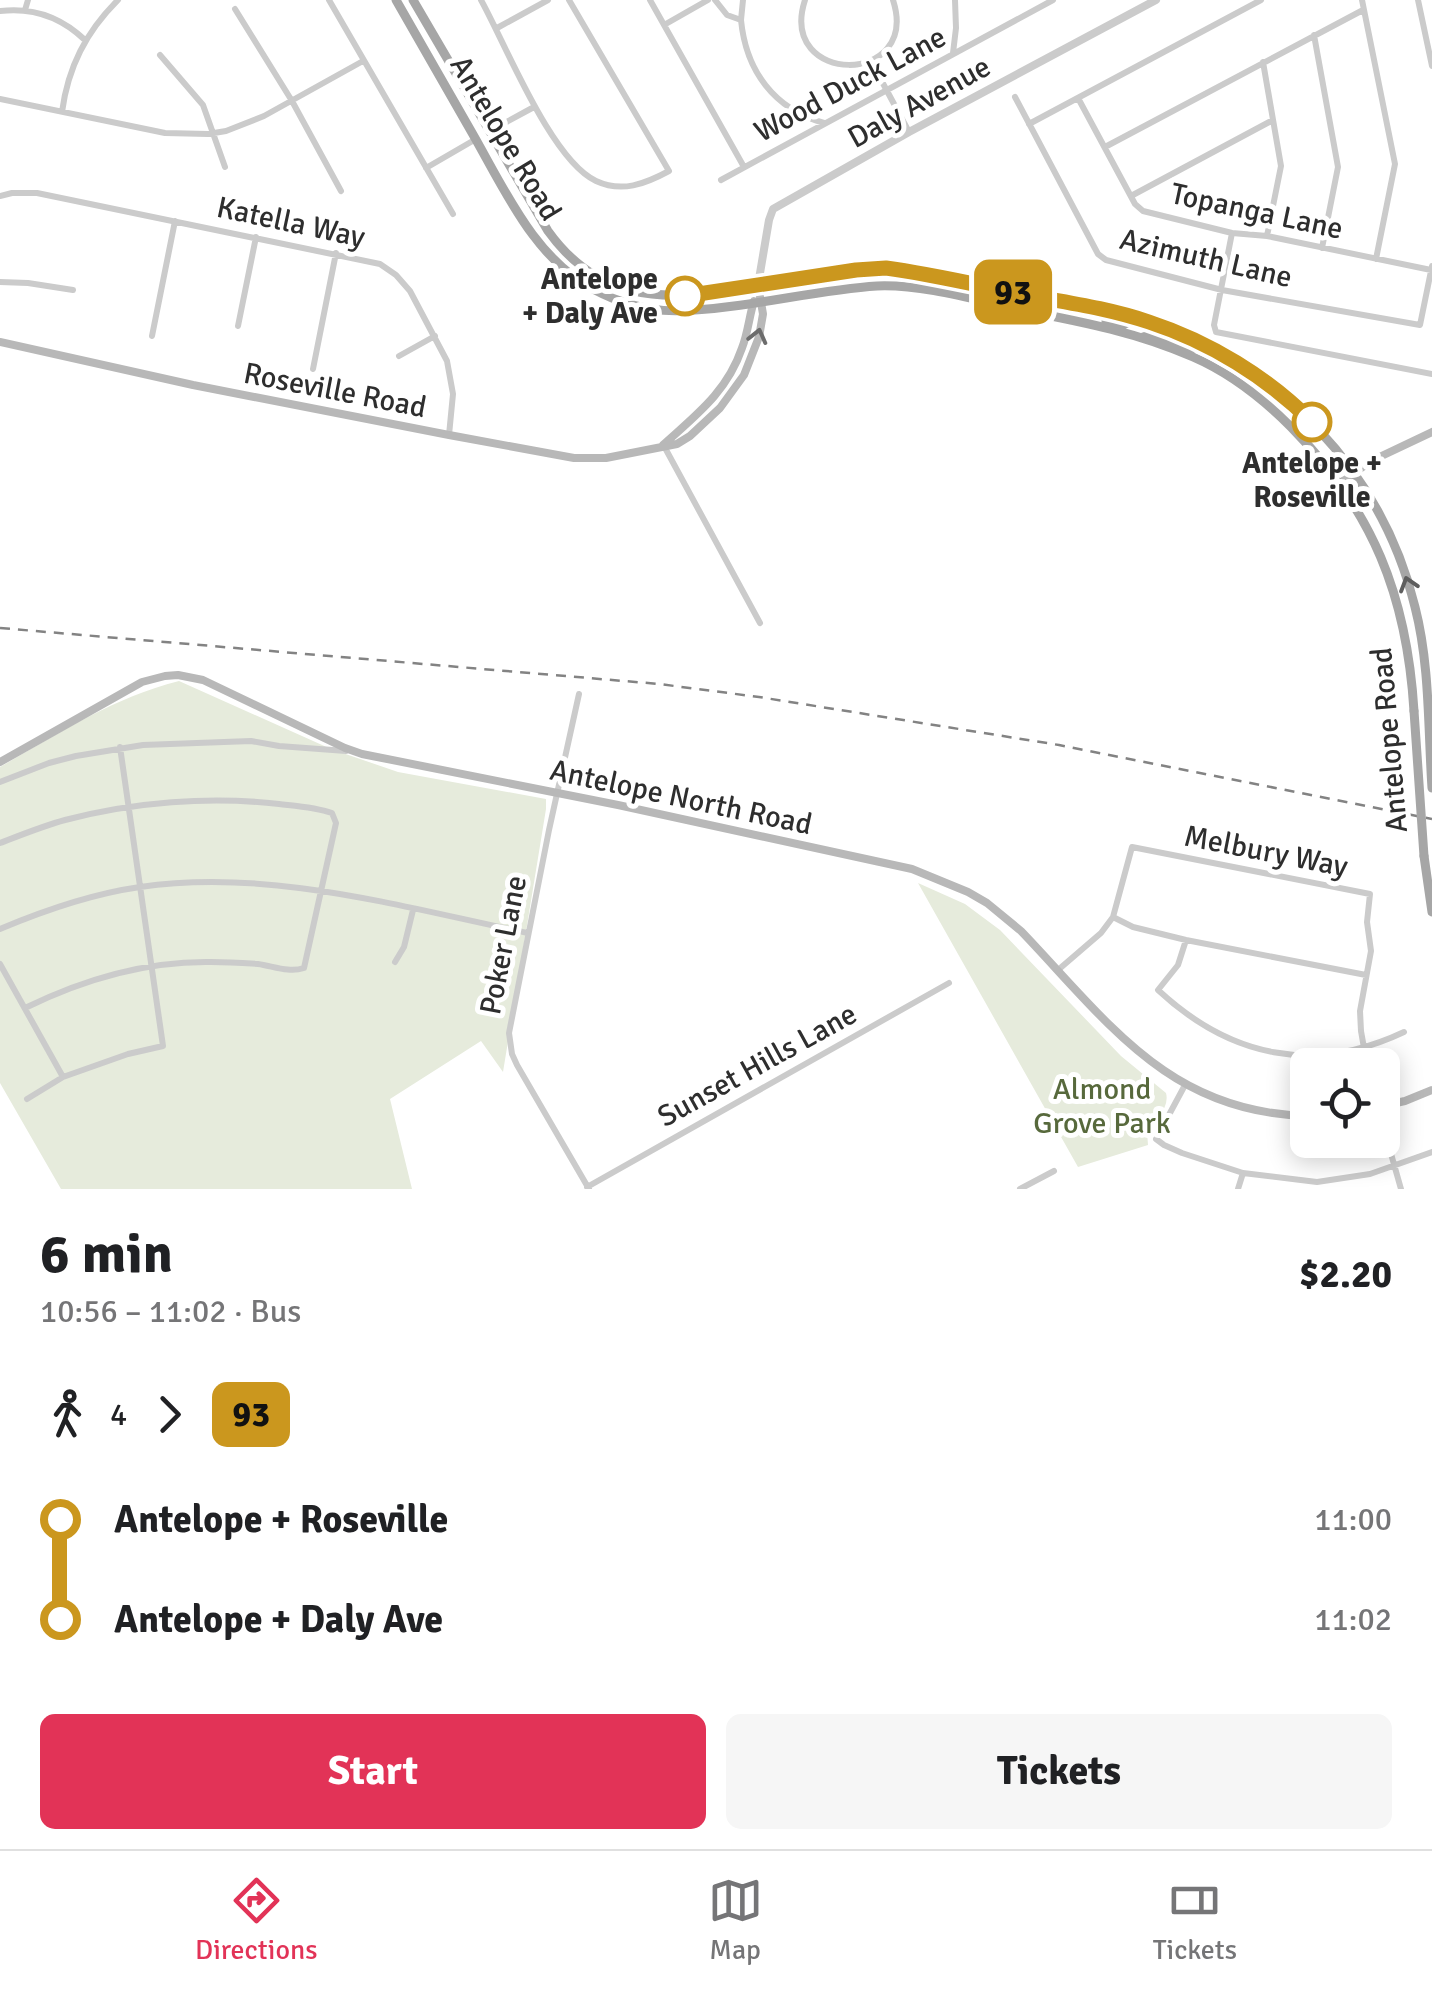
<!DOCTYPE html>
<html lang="en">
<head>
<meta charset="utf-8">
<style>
	:root { --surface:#fff; --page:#f6f6f6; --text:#202124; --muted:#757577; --line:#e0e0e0; --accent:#e23357 }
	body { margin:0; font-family:Signika,sans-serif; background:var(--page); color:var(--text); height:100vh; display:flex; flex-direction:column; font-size:38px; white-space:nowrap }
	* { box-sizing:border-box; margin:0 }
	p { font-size:32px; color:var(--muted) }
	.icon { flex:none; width:55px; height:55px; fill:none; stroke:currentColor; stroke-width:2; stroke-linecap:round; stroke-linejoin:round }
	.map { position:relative; height:1189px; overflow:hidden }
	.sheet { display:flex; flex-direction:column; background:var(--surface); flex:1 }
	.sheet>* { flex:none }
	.badge { padding:0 20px; border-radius:15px; font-size:35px; line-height:65px }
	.controls { position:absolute; left:1290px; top:1048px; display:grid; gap:20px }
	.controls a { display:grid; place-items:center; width:110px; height:110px; border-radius:15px; background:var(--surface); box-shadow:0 5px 25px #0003; font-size:50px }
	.map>.badge { position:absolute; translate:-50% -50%; box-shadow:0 0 0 5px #fff }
	.legs { display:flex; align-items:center; gap:15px; height:110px; padding:0 40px; font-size:32px }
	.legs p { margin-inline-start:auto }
	.head { display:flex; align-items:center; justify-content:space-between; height:170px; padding:0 40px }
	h1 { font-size:55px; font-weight:800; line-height:75px }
	.cta { display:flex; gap:20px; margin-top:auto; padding:20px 40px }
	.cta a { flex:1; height:115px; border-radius:15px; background:var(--accent); color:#fff; font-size:40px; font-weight:800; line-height:115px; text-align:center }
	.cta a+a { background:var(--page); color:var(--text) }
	ul { padding:0 40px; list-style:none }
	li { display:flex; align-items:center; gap:35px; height:100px; font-size:38px }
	li i { display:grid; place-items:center; width:15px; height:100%; margin:0 12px; background:currentColor }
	li i::after { content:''; width:25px; height:25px; margin:-12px; border:8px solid; border-radius:50%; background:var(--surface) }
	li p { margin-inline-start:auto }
	li:first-child i { background:linear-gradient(#0000 50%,currentColor 0) }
	li:last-child i { background:linear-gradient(currentColor 50%,#0000 0) }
	.dock { display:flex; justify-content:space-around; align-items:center; height:140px; border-top:2px solid var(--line); background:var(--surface); font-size:28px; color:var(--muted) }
	.dock a { display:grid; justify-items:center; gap:5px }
	.dock .selected { color:var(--accent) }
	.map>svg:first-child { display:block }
	.green { fill:#e6ebdc }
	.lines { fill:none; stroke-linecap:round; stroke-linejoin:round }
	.minor { stroke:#cbcbcb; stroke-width:6 }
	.tertiary { stroke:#cbcbcb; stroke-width:8 }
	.secondary { stroke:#b8b8b8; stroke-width:8 }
	.primary { stroke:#a6a6a6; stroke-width:9 }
	.rail { stroke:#838383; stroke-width:2.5; stroke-dasharray:10 8; stroke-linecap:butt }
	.primary-bridge { stroke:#a6a6a6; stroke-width:9 }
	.oneway { stroke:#6c6c6c }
	.oneway2 { stroke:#5e5e5e }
	.line-1-casing { stroke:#fff; stroke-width:22 }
	.line-1 { stroke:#cb971e; stroke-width:15 }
	.stop-1-dot { fill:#fff; stroke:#cb971e; stroke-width:5 }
	.labels { text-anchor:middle; stroke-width:10; stroke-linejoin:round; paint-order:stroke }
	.street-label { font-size:30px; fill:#2e2e2e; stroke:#fff }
	.stop-label { font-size:30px; font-weight:bold; fill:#2e2e2e; stroke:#fff; text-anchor:end }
	.park-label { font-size:30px; fill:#57693c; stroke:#fff }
</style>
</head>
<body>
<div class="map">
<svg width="1432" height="1189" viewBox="0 0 1432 1189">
	<rect width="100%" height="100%" fill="#fff"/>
	<!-- green -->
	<path class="green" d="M 179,681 L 331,749 L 398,772 L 546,799 L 546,809 L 503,1072 L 481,1041 L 390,1099 L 412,1189 L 61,1189 L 0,1083 L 0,767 C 60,733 112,698 179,681 Z
		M 918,883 L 965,904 L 1000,930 L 1121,1056 L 1166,1093 C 1170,1108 1155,1120 1147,1132 L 1148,1145 L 1078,1167 Z"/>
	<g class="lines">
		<!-- minor -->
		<path class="minor" d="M 329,0 L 453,214
			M 481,0 C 506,45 551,160 596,181 C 622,193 645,184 669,171 L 569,0
			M 650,0 L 744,167
			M 715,0 L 727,15 L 741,20 C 746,71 774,109 824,123
			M 805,0 C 777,86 921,87 893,0
			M 1362,0 L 1395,164 L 1376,259
			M 1418,0 L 1432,66
			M 235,9 L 292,101 L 341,191
			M 25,10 L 28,0
			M 0,11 C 33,7 61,17 85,40
			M 741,20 L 743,0
			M 664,25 L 708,0
			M 497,28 L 548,0
			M 1314,35 L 1338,167 L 1322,248
			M 953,53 L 956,28 L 955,0
			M 160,55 L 203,105 L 225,167
			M 871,61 L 909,132
			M 1263,62 L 1281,166 L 1267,236
			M 1015,97 L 1098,254 L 1106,260 L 1222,290 L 1420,325 L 1432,266
			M 1078,98 L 1135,204 L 1143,211 L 1232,233 L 1267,236 L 1431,270
			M 0,99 L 165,133 L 208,134 L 226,131 L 264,116 L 363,61
			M 62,112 C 68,67 86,32 118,0
			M 1029,124 L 1261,0
			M 490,131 L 534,107
			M 1105,147 L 1363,10
			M 426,168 L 476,139
			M 721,180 L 1053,0
			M 0,196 L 12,193 L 37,193 L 380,264 L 396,275 L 410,291 L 447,361 L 453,394 L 449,435
			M 1131,196 L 1273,120
			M 0,282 L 28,283 L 73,290
			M 238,326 L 256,237
			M 1216,332 L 1432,374
			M 1216,332 L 1214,325 L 1232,233
			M 152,336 L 175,221
			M 399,356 L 435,336
			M 313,369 L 336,253
			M 664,446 L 760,623
			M 579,694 L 549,830 L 509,1033 L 512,1054 L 517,1065 L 589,1189
			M 0,782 L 49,763 L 76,756 L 143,745 L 251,741 L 279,746 L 346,751
			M 0,843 C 21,835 43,826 65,820 C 134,802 209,796 279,804 C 297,806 315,807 332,813 L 336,823 L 304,968 C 289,973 273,966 258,964 C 243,963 227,962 211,962 C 147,961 82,980 25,1008
			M 1113,917 L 1133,927 L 1186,940 L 1366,975
			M 0,929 C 45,910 91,894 140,887 C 270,868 401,907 528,933
			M 1186,940 L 1178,965 L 1158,990 C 1230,1057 1313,1075 1404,1032
			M 395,962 L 404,947 L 413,910
			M 0,964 L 63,1077
			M 1058,970 L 1101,933 L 1113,917 L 1132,847 L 1370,894 L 1367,922 L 1371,951 L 1360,1011 L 1361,1031 L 1367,1065
			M 1185,1085 L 1156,1139 L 1164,1145 L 1182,1153 L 1243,1173 L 1317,1182 L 1370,1174 L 1432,1152
			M 27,1099 L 63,1077 L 128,1054 L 163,1046 L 120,747
			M 1382,1122 L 1401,1189
			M 587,1187 L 949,983
			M 1020,1189 L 1054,1171
			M 1238,1189 L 1243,1173"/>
		<!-- tertiary -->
		<path class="tertiary" d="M 758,285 L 769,220 L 773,209 L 909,132 L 1156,0"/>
		<!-- secondary -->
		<path class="secondary" d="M 0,342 L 193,385 L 449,435 L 574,458 L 606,458 L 677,444 L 690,436 L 720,408 L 744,375 L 759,337 L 763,314 L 758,285
			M 663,445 C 696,415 727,392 742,348 C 748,333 749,317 754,301
			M 1340,483 L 1371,461 L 1432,432
			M 0,762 L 142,682 L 165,676 L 178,675 L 203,680 L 345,748 L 362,754 L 618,805 L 912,869 L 968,892 L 987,903 L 1021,931 C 1108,1022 1169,1113 1308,1116
			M 1382,1106 L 1405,1101 L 1432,1090"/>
		<!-- primary -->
		<path class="primary" d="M 396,0 C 421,44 446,88 471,131 C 504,188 534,259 595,290 C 644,316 682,313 734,306 C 780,300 831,289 877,286 C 924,284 979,301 1026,311 C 1083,322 1139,333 1193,357 C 1230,373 1263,399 1291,427 C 1373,510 1407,596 1414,711
			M 413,0 L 548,231 C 639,358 781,255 901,270 C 946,278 991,288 1035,296 C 1072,304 1110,310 1146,321 C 1279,363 1382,472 1415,607 C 1430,665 1428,729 1432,788
			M 1106,321 L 1123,325 L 1137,318
			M 1143,337 L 1153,334 L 1191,349 L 1203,344
			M 1424,856 L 1432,912"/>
		<!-- rail -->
		<path class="rail" d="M 0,628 L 659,684 L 759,697 L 1059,745 L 1432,819"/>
		<!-- primary-bridge -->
		<path class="primary-bridge" d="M 1414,711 L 1424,856"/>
	</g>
	<!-- one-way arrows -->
	<defs><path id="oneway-chevron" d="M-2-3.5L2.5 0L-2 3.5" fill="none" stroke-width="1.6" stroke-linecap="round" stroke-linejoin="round" transform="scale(2.5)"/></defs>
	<use class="oneway" href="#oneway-chevron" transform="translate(758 336) rotate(-76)"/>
	<use class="oneway2" href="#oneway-chevron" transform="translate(1408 584) rotate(-107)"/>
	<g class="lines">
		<!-- line-1 casing -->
		<g class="line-1-casing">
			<path id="line-1" d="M 685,296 L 856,270 L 886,268 C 931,274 977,285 1022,294 C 1064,302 1108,308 1149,322 C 1210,342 1267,377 1312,422"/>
		</g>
		<!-- line-1 -->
		<use href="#line-1" class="line-1"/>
	</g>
	<!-- markers -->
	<g class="stop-1-dot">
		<circle cx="685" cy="296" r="18"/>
		<circle cx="1312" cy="422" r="18"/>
	</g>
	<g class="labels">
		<!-- street labels -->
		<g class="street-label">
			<text transform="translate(850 84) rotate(-28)" y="10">Wood Duck Lane</text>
			<text transform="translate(919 102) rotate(-29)" y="10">Daly Avenue</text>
			<text transform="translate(506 138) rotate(59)" y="10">Antelope Road</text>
			<text transform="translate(1257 211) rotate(12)" y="10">Topanga Lane</text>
			<text transform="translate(291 222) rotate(12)" y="10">Katella Way</text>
			<text transform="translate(1206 258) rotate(13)" y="10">Azimuth Lane</text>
			<text transform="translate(335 390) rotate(11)" y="10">Roseville Road</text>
			<text transform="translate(1389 740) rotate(-95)" y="10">Antelope Road</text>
			<text transform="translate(681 797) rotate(12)" y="10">Antelope North Road</text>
			<text transform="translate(1266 851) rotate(11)" y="10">Melbury Way</text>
			<text transform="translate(503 945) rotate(-79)" y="10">Poker Lane</text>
			<text transform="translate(757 1065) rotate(-29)" y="10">Sunset Hills Lane</text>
		</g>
		<!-- stop labels -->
		<g class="stop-label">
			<text x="658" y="289">Antelope<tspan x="658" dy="34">+ Daly Ave</tspan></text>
			<text x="1312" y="473" text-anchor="middle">Antelope +<tspan x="1312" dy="34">Roseville</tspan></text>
		</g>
		<!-- park labels -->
		<g class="park-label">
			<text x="1102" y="1099">Almond<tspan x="1102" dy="34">Grove Park</tspan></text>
		</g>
	</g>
</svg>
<div class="controls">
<a><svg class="icon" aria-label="locate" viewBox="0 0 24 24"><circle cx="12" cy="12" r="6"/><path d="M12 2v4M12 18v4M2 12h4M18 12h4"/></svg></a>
</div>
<b class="badge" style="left:1013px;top:292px;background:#cb971e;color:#111">93</b>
</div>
<section class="sheet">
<div class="head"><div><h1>6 min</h1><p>10:56 – 11:02 · Bus</p></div><b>$2.20</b></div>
<div class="legs"><svg class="icon" aria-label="walk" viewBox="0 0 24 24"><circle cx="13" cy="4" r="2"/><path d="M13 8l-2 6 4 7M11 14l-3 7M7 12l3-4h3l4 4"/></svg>4<svg class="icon" aria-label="forward" viewBox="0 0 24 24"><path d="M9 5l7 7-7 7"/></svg><b class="badge" style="background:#cb971e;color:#111">93</b></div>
<ul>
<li><i style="color:#cb971e"></i><b>Antelope + Roseville</b><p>11:00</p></li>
<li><i style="color:#cb971e"></i><b>Antelope + Daly Ave</b><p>11:02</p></li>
</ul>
<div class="cta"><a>Start</a><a>Tickets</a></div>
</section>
<nav class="dock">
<a class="selected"><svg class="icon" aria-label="directions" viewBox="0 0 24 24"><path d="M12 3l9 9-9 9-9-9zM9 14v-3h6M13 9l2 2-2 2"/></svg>Directions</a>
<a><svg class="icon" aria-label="map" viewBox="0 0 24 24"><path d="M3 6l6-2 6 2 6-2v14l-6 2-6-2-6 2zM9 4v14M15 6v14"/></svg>Map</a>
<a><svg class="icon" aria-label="tickets" viewBox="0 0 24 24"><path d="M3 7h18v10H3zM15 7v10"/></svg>Tickets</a>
</nav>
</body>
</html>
